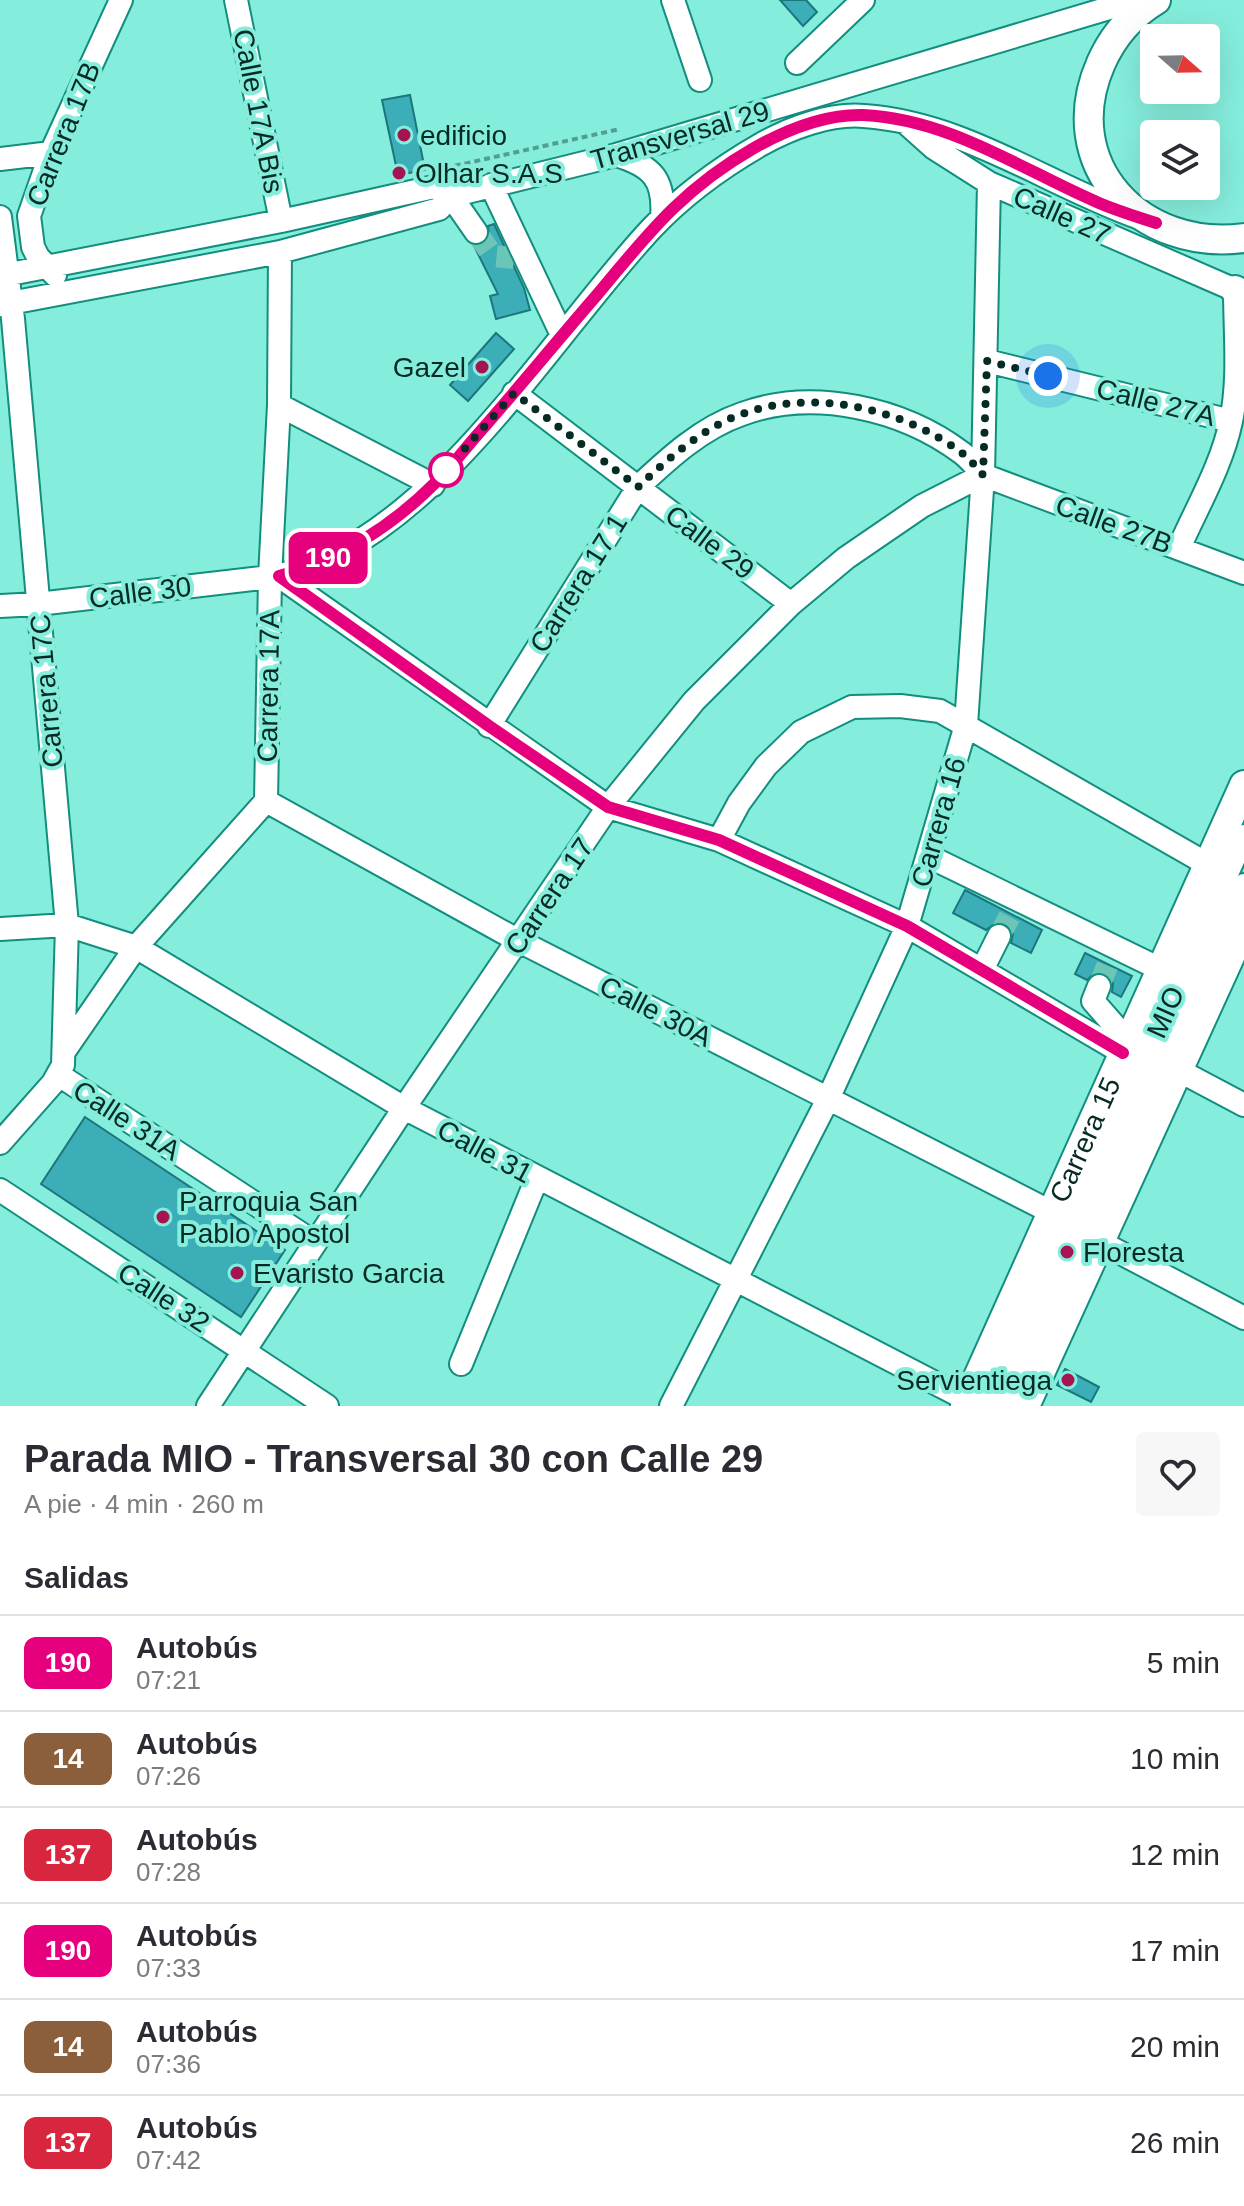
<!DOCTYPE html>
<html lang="es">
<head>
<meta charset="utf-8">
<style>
	:root { --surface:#fff; --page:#f7f7f7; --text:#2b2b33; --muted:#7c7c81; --line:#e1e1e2 }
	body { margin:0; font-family:Arial,sans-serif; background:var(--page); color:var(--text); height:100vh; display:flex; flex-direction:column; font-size:30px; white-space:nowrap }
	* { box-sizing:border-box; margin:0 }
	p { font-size:26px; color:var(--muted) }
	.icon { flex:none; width:44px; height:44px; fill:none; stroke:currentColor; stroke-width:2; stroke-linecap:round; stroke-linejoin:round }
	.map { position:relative; height:1406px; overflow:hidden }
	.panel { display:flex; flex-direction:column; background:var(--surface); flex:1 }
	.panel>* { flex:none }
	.badge { padding:0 16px; border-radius:12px; font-size:28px; line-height:52px }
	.needle { width:52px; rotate:110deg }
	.tools { position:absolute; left:1140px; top:24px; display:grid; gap:16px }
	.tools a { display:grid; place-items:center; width:80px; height:80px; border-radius:8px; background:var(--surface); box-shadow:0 8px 32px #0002; font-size:40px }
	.you { position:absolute; width:40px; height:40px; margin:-20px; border:6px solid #fff; border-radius:50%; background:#1a73e8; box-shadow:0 0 0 12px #1a73e833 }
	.map>.badge { position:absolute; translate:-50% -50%; box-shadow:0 0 0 4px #fff }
	h2 { padding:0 24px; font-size:30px; line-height:72px }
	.round { display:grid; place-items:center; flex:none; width:84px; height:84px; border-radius:8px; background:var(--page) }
	.summary { display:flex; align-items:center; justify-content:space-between; height:136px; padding:0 24px }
	h1 { font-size:38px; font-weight:800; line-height:60px }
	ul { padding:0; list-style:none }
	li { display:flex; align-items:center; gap:24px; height:96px; padding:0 24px; border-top:2px solid var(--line) }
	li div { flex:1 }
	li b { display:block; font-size:30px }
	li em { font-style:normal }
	li .badge { min-width:88px; font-weight:700; text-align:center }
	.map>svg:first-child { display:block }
	.building { fill:#3caeb7; stroke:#1c767d; stroke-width:2 }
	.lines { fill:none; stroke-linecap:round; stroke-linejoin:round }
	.minor-tunnel { stroke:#6cc6b7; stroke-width:22; stroke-dasharray:22 11; stroke-linecap:butt }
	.minor-casing { stroke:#128e7f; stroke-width:26 }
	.major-casing { stroke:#128e7f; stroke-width:32 }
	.path { stroke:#529e92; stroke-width:4; stroke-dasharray:6 4; stroke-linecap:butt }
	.minor { stroke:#fff; stroke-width:22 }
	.major { stroke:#fff; stroke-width:28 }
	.line-casing { stroke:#fff; stroke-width:18 }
	.line { stroke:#e6007e; stroke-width:12 }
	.walk { stroke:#072a25; stroke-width:8; stroke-dasharray:0 14.4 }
	.poi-dot { fill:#a51353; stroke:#85eddc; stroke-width:3 }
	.stop-dot { fill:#fff; stroke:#e6007e; stroke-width:4 }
	.labels { text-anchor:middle; stroke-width:8; stroke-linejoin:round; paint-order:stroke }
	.street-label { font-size:28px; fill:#072a25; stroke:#85eddc }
	.poi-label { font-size:28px; fill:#072a25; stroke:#85eddc; text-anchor:start }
</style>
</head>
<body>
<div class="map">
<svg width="1244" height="1406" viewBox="0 0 1244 1406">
	<rect width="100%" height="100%" fill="#85eddc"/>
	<!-- building -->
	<path class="building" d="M 780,0 L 806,0 L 817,12 L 803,26 Z
		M 410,95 L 425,170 L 398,175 L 382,100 Z
		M 494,224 L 524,288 L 530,310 L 496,319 L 490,296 L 498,294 L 474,246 L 485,243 L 489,237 L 488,226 Z
		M 496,333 L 514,349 L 468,401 L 450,385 Z
		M 965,890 L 1042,930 L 1031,953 L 1011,943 L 1013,934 L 1006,924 L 997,922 L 986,930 L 953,913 Z
		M 1085,953 L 1132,976 L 1121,997 L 1112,992 L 1113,983 L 1105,973 L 1096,972 L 1087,980 L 1075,974 Z
		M 85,1117 L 285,1250 L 241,1317 L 41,1184 Z
		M 1065,1369 L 1099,1387 L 1091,1402 L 1057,1385 Z"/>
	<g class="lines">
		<!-- minor-tunnel -->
		<path class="minor-tunnel" d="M 476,232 L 493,256 L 514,258
			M 999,936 L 1011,914
			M 1099,986 L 1108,964"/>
		<!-- minor casing -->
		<g class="minor-casing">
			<path id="minor" d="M 236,0 L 281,221
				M 673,0 L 700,80
				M 797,63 L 863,0
				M 906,123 L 934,148 L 989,183 L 1235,290 C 1235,333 1240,379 1231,421 C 1222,465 1197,507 1179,548
				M 616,155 C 653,166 665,180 662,218
				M 0,159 L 51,153
				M 491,185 L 562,335
				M 0,217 L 13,319 L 67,925 L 63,1065 L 53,1083 L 0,1143
				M 55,275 L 38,257 L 33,247 L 29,216 L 51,153 L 121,0
				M 0,276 L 281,221 L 434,187 L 451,196 L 476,232
				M 0,305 L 280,252 L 439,209 L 451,196 L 616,155 L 1136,0
				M 987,361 L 1231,421
				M 514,393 L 791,604
				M 279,405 L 433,485
				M 279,576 L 608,807 L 719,840 L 907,926 L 1123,1053
				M 0,606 L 38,604 L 270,577 C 425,551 549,338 651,229 C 683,195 720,168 760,145 C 790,128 830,113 864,116 C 965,123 1047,185 1140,218
				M 489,726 L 638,487 C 668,459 701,428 742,414 C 813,388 902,408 962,453 C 970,459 977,468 983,475 L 1244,573
				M 266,801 L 519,941 L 1051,1212
				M 719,840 L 739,803 L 766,766 L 801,732 L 852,707 L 900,706 L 940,711 L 1207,864
				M 928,856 L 1160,969
				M 0,929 L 67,925 L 136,947 L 404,1108 L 968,1400
				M 982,970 L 999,936
				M 1099,986 L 1093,1001 L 1128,1041
				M 65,1050 L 136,947 L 266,801 L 270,577 L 279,405 L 280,252
				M 1178,1070 L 1244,1105
				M 59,1075 L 315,1243
				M 0,1190 L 327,1406
				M 1100,1242 L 1244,1318
				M 461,1364 L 537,1178
				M 208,1406 L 404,1108 L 608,807 L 694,701 L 791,604 L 846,558 L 922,506 L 983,475
				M 671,1406 L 828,1099 L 907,926 L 966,725 L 983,475 L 989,183
				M 987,1406 L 1244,836
				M 1010,1406 L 1244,885"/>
		</g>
		<!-- major casing -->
		<g class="major-casing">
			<g id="major">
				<path d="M 1156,0 C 1131,15 1113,36 1101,63 C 1056,165 1141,252 1244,238"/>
				<path d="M 1235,290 L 1244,295"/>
				<path id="s1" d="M 965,1406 L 1244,785"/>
				<path d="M 1025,1406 L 1244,926"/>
			</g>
		</g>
		<!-- path -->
		<path class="path" d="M 445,168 L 620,129"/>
		<!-- minor -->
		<use href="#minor" class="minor"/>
		<!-- major -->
		<use href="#major" class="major"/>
	</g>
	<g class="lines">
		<!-- line casing -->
		<g class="line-casing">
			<path id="line" d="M 1123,1053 L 907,926 L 719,840 L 608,807 L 489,726 L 279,576 C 336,562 392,526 434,484 C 450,469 463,451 478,434 C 518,389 556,342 596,296 C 647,235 682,189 754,148 C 786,130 825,114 863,115 C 950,119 1022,170 1099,203 C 1118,211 1137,217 1156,223"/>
		</g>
		<!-- line -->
		<use href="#line" class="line"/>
		<!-- walk -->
		<path class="walk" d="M 446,470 L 514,393 L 638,487 C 668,459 702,428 742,414 C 813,388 902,408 962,453 C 970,459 977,468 983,475 L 987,361 L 1048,376"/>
	</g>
	<!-- markers -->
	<g class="poi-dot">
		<circle cx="404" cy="135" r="8"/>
		<circle cx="399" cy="173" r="8"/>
		<circle cx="482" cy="367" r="8"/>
		<circle cx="163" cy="1217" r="8"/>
		<circle cx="1067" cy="1252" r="8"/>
		<circle cx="237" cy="1273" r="8"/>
		<circle cx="1068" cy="1380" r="8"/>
	</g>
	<circle class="stop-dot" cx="446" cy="470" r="16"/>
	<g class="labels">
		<!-- street labels -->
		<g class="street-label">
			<text transform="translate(259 111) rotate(79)" y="10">Calle 17A Bis</text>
			<text transform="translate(63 134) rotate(-68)" y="10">Carrera 17B</text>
			<text transform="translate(680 135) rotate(-16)" y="10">Transversal 29</text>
			<text transform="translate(1062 215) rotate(24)" y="10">Calle 27</text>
			<text transform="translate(1156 402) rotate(14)" y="10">Calle 27A</text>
			<text transform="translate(1114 524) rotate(20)" y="10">Calle 27B</text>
			<text transform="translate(710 542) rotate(37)" y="10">Calle 29</text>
			<text transform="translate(578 583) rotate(-58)" y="10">Carrera 17 1</text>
			<text transform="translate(140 592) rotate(-7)" y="10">Calle 30</text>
			<text transform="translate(268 686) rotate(-89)" y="10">Carrera 17A</text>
			<text transform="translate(46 691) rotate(-95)" y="10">Carrera 17C</text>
			<text transform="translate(938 822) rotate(-74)" y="10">Carrera 16</text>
			<text transform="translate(549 896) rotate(-56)" y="10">Carrera 17</text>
			<text transform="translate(656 1011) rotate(27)" y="10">Calle 30A</text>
			<text transform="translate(1165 1012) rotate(-66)" y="10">MIO</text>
			<text transform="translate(127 1120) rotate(33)" y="10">Calle 31A</text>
			<text dy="10" stroke="none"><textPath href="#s1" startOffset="292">Carrera 15</textPath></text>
			<text transform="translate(485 1151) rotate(28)" y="10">Calle 31</text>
			<text transform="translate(164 1297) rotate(33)" y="10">Calle 32</text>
		</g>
		<!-- poi labels -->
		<g class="poi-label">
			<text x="420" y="145">edificio</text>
			<text x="415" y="183">Olhar S.A.S</text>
			<text x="466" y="377" text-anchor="end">Gazel</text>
			<text x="179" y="1211">Parroquia San<tspan x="179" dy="32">Pablo Apostol</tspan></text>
			<text x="1083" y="1262">Floresta</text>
			<text x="253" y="1283">Evaristo Garcia</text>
			<text x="1052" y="1390" text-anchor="end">Servientiega</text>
		</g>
	</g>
</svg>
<div class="tools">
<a><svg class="needle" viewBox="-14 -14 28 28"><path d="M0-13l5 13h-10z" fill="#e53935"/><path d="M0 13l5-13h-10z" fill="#7c7c81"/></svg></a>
<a><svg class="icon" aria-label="layers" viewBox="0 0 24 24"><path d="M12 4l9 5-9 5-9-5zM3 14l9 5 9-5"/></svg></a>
</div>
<div class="you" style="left:1048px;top:376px"></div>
<b class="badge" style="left:328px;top:558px;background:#e6007e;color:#fff">190</b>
</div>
<section class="panel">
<div class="summary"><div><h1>Parada MIO - Transversal 30 con Calle 29</h1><p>A pie · 4 min · 260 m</p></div><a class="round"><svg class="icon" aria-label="heart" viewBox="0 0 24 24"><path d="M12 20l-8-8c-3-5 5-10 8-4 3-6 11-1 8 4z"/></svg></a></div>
<h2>Salidas</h2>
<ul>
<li><span class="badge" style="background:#e6007e;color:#fff">190</span><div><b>Autobús</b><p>07:21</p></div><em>5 min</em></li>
<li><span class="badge" style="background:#8b5e3c;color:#fff">14</span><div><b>Autobús</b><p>07:26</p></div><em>10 min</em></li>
<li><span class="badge" style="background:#d7263d;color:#fff">137</span><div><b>Autobús</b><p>07:28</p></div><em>12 min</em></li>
<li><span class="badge" style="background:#e6007e;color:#fff">190</span><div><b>Autobús</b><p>07:33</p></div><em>17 min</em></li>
<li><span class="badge" style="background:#8b5e3c;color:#fff">14</span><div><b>Autobús</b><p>07:36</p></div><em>20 min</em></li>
<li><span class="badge" style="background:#d7263d;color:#fff">137</span><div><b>Autobús</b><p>07:42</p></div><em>26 min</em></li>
</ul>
</section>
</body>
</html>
